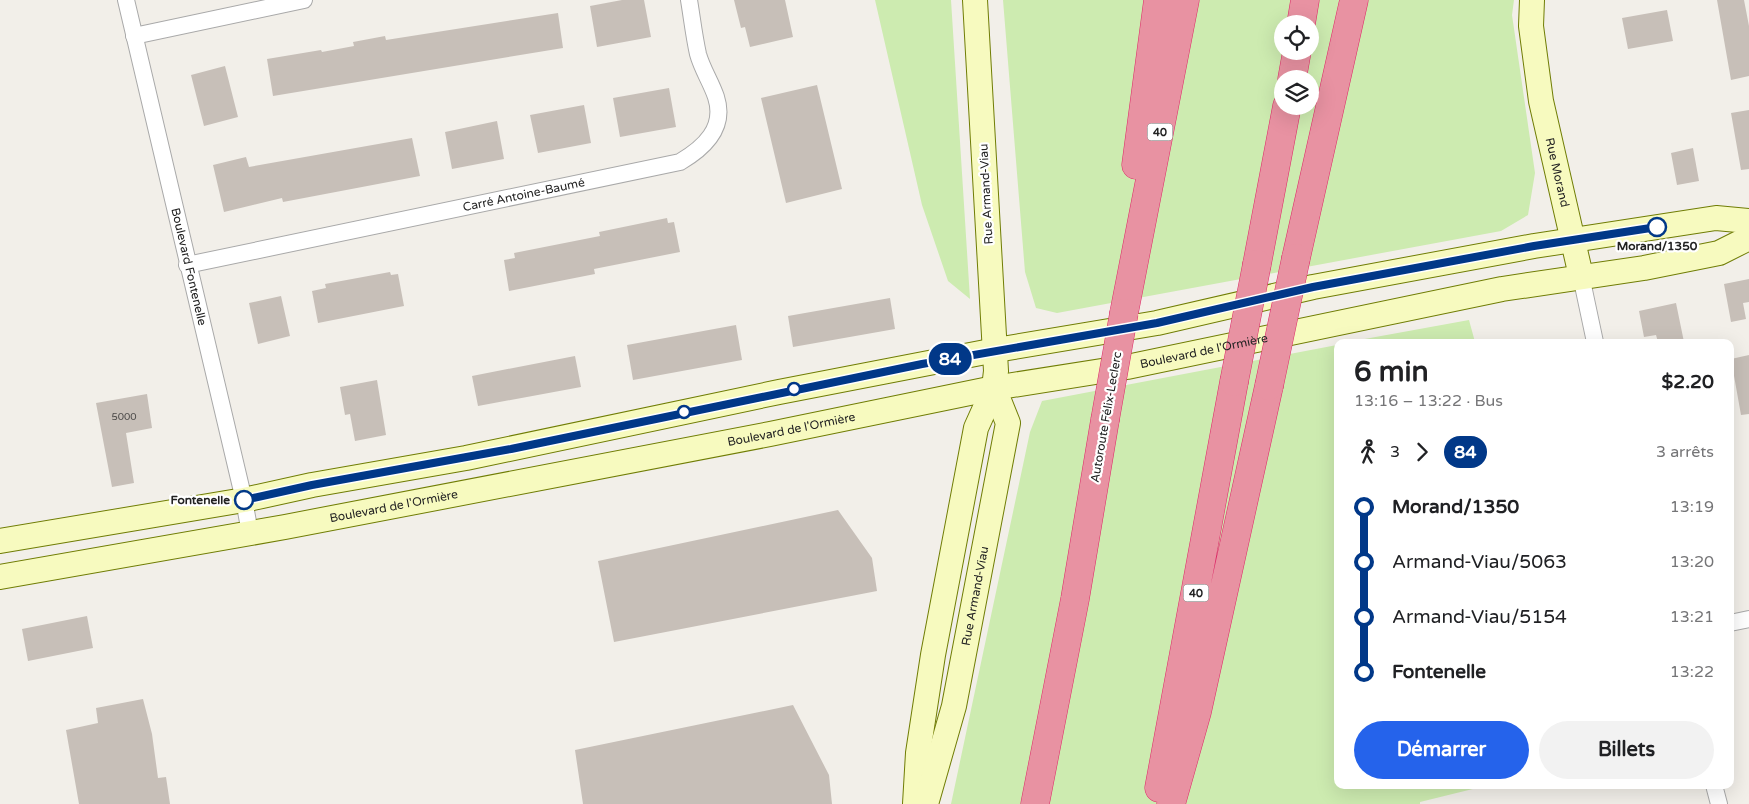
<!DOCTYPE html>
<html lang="fr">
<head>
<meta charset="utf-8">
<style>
	:root { --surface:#fff; --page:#f2f2f2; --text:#202124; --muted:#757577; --accent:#2563eb }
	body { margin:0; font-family:"Varela Round",sans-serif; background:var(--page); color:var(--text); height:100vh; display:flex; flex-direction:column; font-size:19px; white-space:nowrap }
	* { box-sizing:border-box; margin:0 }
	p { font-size:16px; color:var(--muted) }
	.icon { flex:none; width:28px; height:28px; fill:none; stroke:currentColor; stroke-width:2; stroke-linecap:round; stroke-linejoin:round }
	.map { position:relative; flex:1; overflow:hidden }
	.drawer { position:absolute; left:1334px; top:339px; width:400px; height:450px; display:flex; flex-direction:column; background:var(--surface); border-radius:10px; box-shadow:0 5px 20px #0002 }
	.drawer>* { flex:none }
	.badge { padding:0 10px; border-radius:16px; font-size:18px; line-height:32px }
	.controls { position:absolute; left:1274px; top:15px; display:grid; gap:10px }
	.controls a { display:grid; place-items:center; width:45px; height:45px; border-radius:50%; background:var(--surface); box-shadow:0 5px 20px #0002; font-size:25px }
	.map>.badge { position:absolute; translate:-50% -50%; box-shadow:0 0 0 2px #fff }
	.legs { display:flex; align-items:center; gap:8px; height:55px; padding:0 20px; font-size:16px }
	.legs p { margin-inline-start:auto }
	.summary { display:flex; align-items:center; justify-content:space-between; height:85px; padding:0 20px }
	h1 { font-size:28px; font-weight:700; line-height:38px }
	.cta { display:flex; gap:10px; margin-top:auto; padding:10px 20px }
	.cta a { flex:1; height:58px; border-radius:30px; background:var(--accent); color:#fff; font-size:20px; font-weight:700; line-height:58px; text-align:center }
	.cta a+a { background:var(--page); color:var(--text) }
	ul { padding:0 20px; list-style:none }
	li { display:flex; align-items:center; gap:18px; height:55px; font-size:19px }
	li i { display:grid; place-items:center; width:8px; height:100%; margin:0 6px; background:currentColor }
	li i::after { content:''; width:12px; height:12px; margin:-6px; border:4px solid; border-radius:50%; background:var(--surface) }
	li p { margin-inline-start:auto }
	li:first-child i { background:linear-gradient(#0000 50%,currentColor 0) }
	li:last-child i { background:linear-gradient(currentColor 50%,#0000 0) }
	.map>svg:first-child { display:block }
	.grass { fill:#cdebb0; fill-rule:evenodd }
	.building { fill:#c7bfb8 }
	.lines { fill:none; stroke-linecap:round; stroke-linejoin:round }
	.street-casing { stroke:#a9a9a9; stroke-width:18 }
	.secondary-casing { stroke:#707d05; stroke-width:26 }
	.highway-casing { stroke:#dc2a67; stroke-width:29 }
	.street { stroke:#fff; stroke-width:16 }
	.secondary { stroke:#f7fabf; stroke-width:24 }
	.highway { stroke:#e892a2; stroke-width:28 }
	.highway-bridge-casing { stroke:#dc2a67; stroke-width:29; stroke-linecap:butt }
	.highway-bridge { stroke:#e892a2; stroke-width:28 }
	.line-1-casing { stroke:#fff; stroke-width:11 }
	.line-1 { stroke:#013888; stroke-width:8 }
	.stop-1-dot { fill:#fff; stroke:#013888; stroke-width:2.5 }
	.labels { text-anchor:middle; stroke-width:4.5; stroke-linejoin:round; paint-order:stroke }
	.number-label { font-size:10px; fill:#4b4948 }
	.shield { fill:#fff; stroke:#646464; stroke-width:1 }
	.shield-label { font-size:11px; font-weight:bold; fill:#222 }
	.street-label { font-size:12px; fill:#222; stroke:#fff }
	.stop-label { font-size:12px; font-weight:bold; fill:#222; stroke:#fff }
</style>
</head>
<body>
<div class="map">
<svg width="1749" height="804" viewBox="0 0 1749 804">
	<rect width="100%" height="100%" fill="#f2efe9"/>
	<!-- grass -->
	<path class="grass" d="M 875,0 L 951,0 L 970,299 L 948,281 L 922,205 Z
		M 1003,0 L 1514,0 L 1512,15 L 1535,173 L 1528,215 L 1501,231 L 1057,313 L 1036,308 L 1025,272 ZM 1282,24 L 1310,24 L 1310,51 L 1282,51 ZM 1282,79 L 1310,79 L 1310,106 L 1282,106 Z
		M 1469,320 L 1475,342 L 1348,342 Z
		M 1337,345 L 1338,785 L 1489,785 L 1420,802 L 1420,804 L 951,804 L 1030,432 L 1042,401 Z"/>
	<!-- building -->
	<path class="building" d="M 622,0 L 644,0 L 651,37 L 597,47 L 590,6 Z
		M 734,0 L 785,0 L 793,37 L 750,47 L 745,27 L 741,28 Z
		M 1717,0 L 1744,0 L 1749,26 L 1749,76 L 1731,80 Z
		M 1667,10 L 1673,41 L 1628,49 L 1622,18 Z
		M 558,13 L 563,48 L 273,96 L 267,59 L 321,50 L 322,52 L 354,46 L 353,42 L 385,36 L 386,40 Z
		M 225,66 L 238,117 L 204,126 L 191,75 Z
		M 817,85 L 842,189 L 786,203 L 761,98 Z
		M 669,88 L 676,127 L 620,137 L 613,98 Z
		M 584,105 L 591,143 L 538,153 L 530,115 Z
		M 1749,110 L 1749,169 L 1741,170 L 1731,113 Z
		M 497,121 L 504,159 L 452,169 L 445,132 Z
		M 412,138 L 420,176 L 283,202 L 282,198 L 224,212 L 213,165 L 246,157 L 249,167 Z
		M 1693,148 L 1699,181 L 1677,185 L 1671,153 Z
		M 667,218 L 668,223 L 674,222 L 680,252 L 594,269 L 595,274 L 509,291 L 504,260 L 515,258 L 514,253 L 600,236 L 599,232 Z
		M 390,272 L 391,275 L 398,274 L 404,306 L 318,323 L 312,291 L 326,288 L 325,284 Z
		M 1749,279 L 1749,302 L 1743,303 L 1746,319 L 1731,322 L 1724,284 Z
		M 281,296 L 290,336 L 258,344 L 249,303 Z
		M 890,298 L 895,329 L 793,347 L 788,316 Z
		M 1676,303 L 1684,342 L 1658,342 L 1656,335 L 1644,337 L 1639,311 Z
		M 736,325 L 742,360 L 633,380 L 627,345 Z
		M 1749,355 L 1749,414 L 1741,415 L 1731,359 Z
		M 575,356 L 581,387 L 478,406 L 472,376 Z
		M 377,380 L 386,435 L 355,441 L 350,414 L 345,415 L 340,387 Z
		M 147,394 L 152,428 L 126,433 L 134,483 L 112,487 L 96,403 Z
		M 838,510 L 872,558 L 877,591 L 614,642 L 598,561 Z
		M 87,616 L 93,648 L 28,661 L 22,629 Z
		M 143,699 L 152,734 L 158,778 L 166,777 L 170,804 L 79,804 L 66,730 L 98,723 L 96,708 Z
		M 793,705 L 829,775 L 832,804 L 583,804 L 575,750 Z"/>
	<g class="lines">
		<!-- street casing -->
		<g class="street-casing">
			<g id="street">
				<path id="s1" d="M 126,0 L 244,500 L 250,533"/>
				<path d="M 134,36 L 304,0"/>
				<path id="s2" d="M 187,265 L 680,162 C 704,148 726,128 716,97 C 711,82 702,69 698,54 C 694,36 692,18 689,0"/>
				<path d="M 1581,276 L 1595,342"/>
				<path d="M 1730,623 L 1749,619"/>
				<path d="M 1714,785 L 1719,804"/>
			</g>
		</g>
		<!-- secondary casing -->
		<g class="secondary-casing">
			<g id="secondary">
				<path id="s3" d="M 1532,0 L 1531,26 L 1541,101 L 1581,276"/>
				<path d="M 0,541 L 244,500 L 312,485 L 466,458 L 779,392 L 996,350 L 1157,323 L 1313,287 L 1534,246 L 1716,218 L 1749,221"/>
				<path id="s4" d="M 0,577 L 285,527 L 770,434 L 994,388 L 1127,367 L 1502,289 L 1644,268 L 1719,253 L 1749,238"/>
				<path d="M 915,804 L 918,753 L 933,655 L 976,428 L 994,388 L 996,371 L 975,0"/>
				<path id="s5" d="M 926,804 L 954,706 L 1008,423 L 994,388"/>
			</g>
		</g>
		<!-- highway casing -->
		<g class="highway-casing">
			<path id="highway" d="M 1301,24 L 1305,0
				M 1292,79 L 1297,51
				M 1136,165 L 1158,0
				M 1296,258 L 1354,0
				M 1257,264 L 1287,106
				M 1124,313 L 1185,0
				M 1159,788 L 1234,382
				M 1035,804 L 1075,599 L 1105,420
				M 1171,804 L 1197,712 L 1269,386"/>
		</g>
		<!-- street -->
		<use href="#street" class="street"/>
		<!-- secondary -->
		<use href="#secondary" class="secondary"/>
		<!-- highway -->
		<use href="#highway" class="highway"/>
		<!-- highway-bridge casing -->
		<g class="highway-bridge-casing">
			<path id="highway-bridge" d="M 1234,382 L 1257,264
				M 1269,386 L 1296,258
				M 1105,420 L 1124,313"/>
		</g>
		<!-- highway-bridge -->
		<use href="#highway-bridge" class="highway-bridge"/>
	</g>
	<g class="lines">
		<!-- line-1 casing -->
		<g class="line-1-casing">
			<path id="line-1" d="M 244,500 L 312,485 L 511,449 L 922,364 L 1157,323 L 1313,287 L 1534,246 L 1657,227"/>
		</g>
		<!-- line-1 -->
		<use href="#line-1" class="line-1"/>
	</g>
	<!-- markers -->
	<g class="stop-1-dot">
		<circle cx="1657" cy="227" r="9"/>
		<circle cx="794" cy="389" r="6"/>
		<circle cx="684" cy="412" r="6"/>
		<circle cx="244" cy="500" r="9"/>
	</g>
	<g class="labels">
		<!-- number labels -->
		<g class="number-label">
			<text x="124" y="420">5000</text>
		</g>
		<!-- shield labels -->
		<g class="shield">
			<rect x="1147.5" y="123.5" width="25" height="17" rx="4"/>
			<rect x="1183.5" y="584.5" width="25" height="17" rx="4"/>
		</g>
		<g class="shield-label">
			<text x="1160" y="136">40</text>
			<text x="1196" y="597">40</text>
		</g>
		<!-- street labels -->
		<g class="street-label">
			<text dy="4" stroke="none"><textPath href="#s3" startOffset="175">Rue Morand</textPath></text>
			<text transform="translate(986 194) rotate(-93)" y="4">Rue Armand-Viau</text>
			<text dy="4" stroke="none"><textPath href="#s2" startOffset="344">Carré Antoine-Baumé</textPath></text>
			<text dy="4" stroke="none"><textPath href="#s1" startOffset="274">Boulevard Fontenelle</textPath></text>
			<text dy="4" stroke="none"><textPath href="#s4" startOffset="1225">Boulevard de l'Ormière</textPath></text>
			<text transform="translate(1106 417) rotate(-80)" y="4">Autoroute Félix-Leclerc</text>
			<text dy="4" stroke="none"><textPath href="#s4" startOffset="805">Boulevard de l'Ormière</textPath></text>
			<text dy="4" stroke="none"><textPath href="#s4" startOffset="400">Boulevard de l'Ormière</textPath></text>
			<text dy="4" stroke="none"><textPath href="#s5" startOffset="214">Rue Armand-Viau</textPath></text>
		</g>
		<!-- stop labels -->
		<g class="stop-label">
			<text x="1657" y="250">Morand/1350</text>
			<text x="230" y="504" text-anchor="end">Fontenelle</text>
		</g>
	</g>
</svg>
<div class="controls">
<a><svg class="icon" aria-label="locate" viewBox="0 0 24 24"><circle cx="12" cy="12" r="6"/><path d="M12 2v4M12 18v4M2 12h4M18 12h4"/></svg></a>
<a><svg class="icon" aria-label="layers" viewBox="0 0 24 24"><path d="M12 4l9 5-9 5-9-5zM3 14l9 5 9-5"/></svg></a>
</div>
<b class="badge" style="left:950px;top:359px;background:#013888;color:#fff">84</b>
<section class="drawer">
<div class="summary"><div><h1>6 min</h1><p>13:16 – 13:22 · Bus</p></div><b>$2.20</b></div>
<div class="legs"><svg class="icon" aria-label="walk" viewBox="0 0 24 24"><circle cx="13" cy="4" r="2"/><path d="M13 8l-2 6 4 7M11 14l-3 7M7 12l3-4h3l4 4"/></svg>3<svg class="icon" aria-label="forward" viewBox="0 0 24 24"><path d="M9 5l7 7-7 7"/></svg><b class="badge" style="background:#013888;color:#fff">84</b><p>3 arrêts</p></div>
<ul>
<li><i style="color:#013888"></i><b>Morand/1350</b><p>13:19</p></li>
<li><i style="color:#013888"></i><span>Armand-Viau/5063</span><p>13:20</p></li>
<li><i style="color:#013888"></i><span>Armand-Viau/5154</span><p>13:21</p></li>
<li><i style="color:#013888"></i><b>Fontenelle</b><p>13:22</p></li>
</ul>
<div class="cta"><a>Démarrer</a><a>Billets</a></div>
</section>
</div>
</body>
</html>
